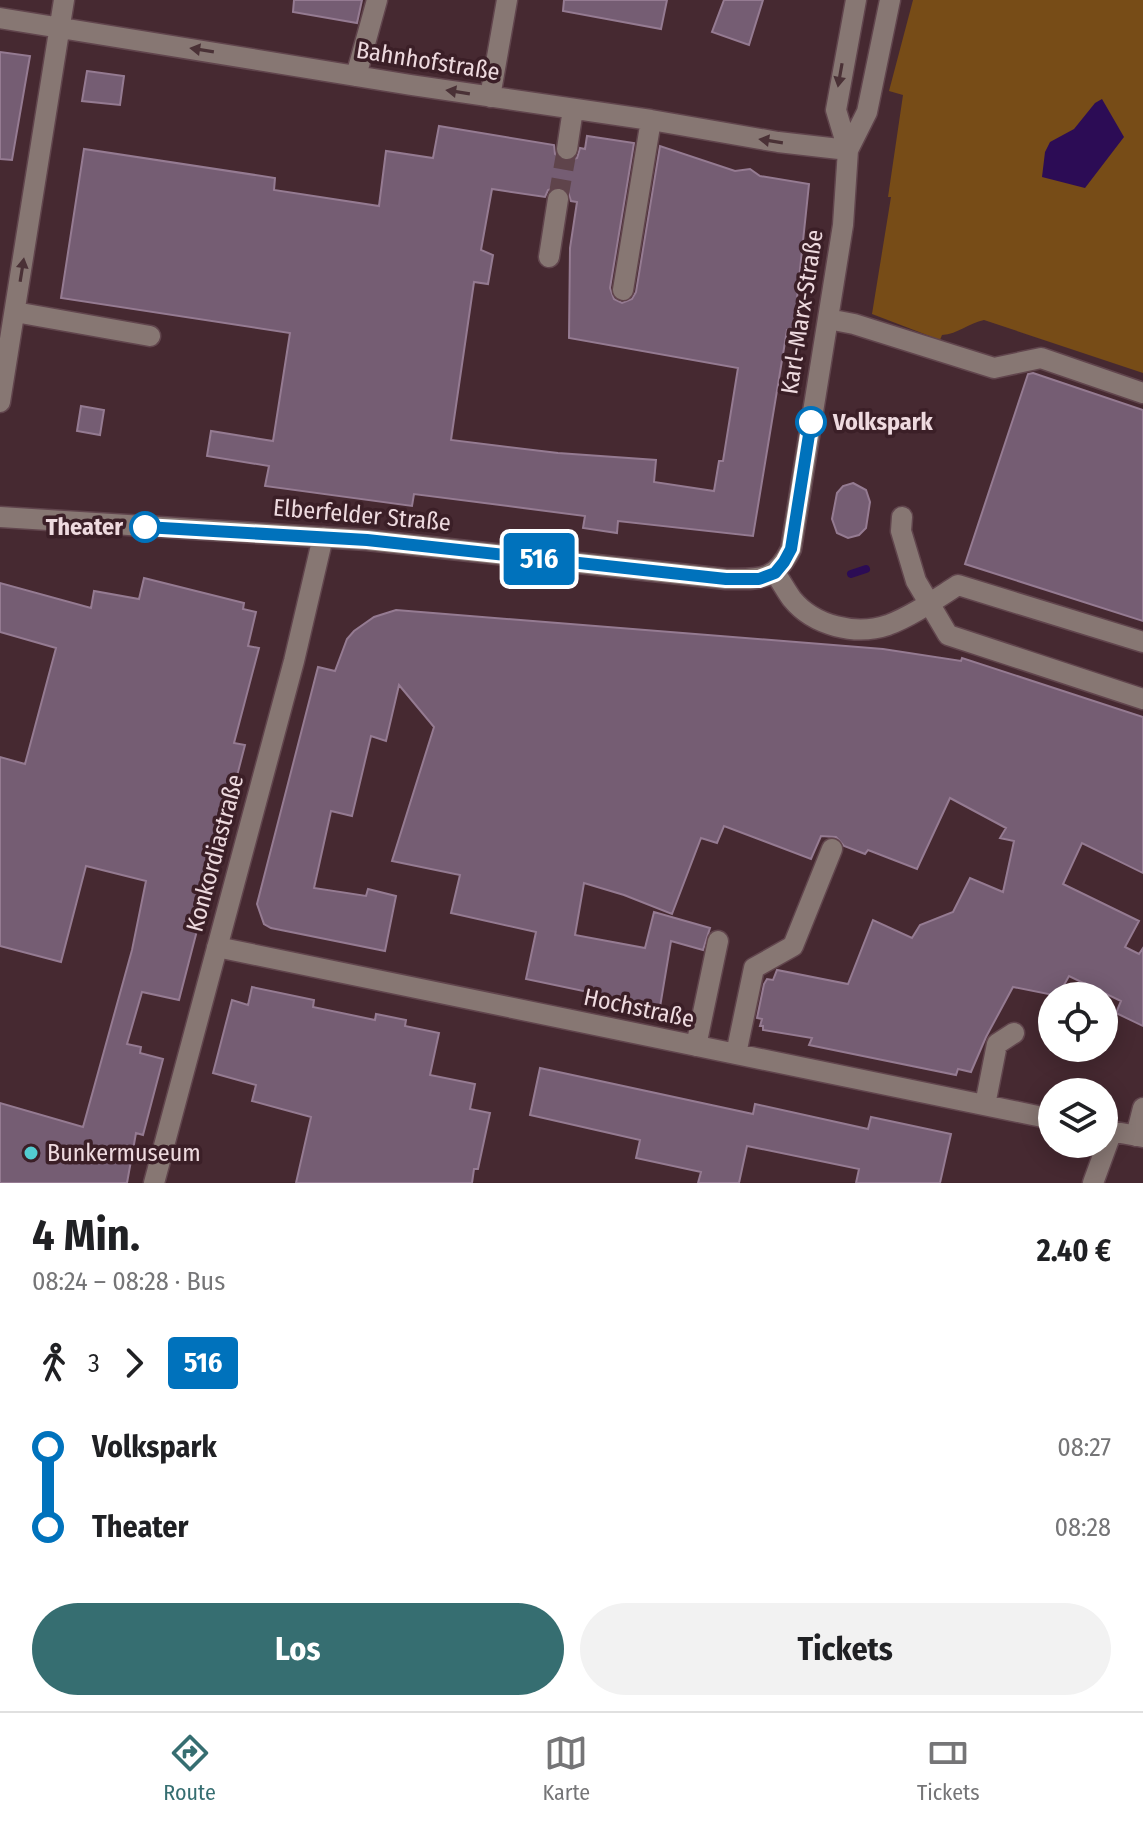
<!DOCTYPE html>
<html lang="de">
<head>
<meta charset="utf-8">
<style>
	:root { --surface:#fff; --page:#f2f2f2; --text:#202124; --muted:#757577; --line:#e0e0e0; --accent:#366e71 }
	body { margin:0; font-family:"Fira Sans Condensed",sans-serif; background:var(--page); color:var(--text); height:100vh; display:flex; flex-direction:column; font-size:30px; white-space:nowrap }
	* { box-sizing:border-box; margin:0 }
	p { font-size:26px; color:var(--muted) }
	.icon { flex:none; width:44px; height:44px; fill:none; stroke:currentColor; stroke-width:2; stroke-linecap:round; stroke-linejoin:round }
	.map { position:relative; height:1183px; overflow:hidden }
	.panel { display:flex; flex-direction:column; background:var(--surface); flex:1 }
	.panel>* { flex:none }
	.badge { padding:0 16px; border-radius:6px; font-size:28px; line-height:52px }
	.buttons { position:absolute; left:1038px; top:982px; display:grid; gap:16px }
	.buttons a { display:grid; place-items:center; width:80px; height:80px; border-radius:50%; background:var(--surface); box-shadow:0 4px 20px #0003; font-size:40px }
	.map>.badge { position:absolute; translate:-50% -50%; box-shadow:0 0 0 4px #fff }
	.legs { display:flex; align-items:center; gap:12px; height:88px; padding:0 32px; font-size:26px }
	.legs p { margin-inline-start:auto }
	.head { display:flex; align-items:center; justify-content:space-between; height:136px; padding:0 32px }
	h1 { font-size:44px; font-weight:700; line-height:60px }
	.button { display:flex; gap:16px; margin-top:auto; padding:16px 32px }
	.button a { flex:1; height:92px; border-radius:48px; background:var(--accent); color:#fff; font-size:32px; font-weight:700; line-height:92px; text-align:center }
	.button a+a { background:var(--page); color:var(--text) }
	ul { padding:0 32px; list-style:none }
	li { display:flex; align-items:center; gap:28px; height:80px; font-size:30px }
	li i { display:grid; place-items:center; width:12px; height:100%; margin:0 10px; background:currentColor }
	li i::after { content:''; width:20px; height:20px; margin:-10px; border:6px solid; border-radius:50%; background:var(--surface) }
	li p { margin-inline-start:auto }
	li:first-child i { background:linear-gradient(#0000 50%,currentColor 0) }
	li:last-child i { background:linear-gradient(currentColor 50%,#0000 0) }
	.dock { display:flex; justify-content:space-around; align-items:center; height:112px; border-top:2px solid var(--line); background:var(--surface); font-size:22px; color:var(--muted) }
	.dock a { display:grid; justify-items:center; gap:4px }
	.dock .on { color:var(--accent) }
	.map>svg:first-child { display:block }
	.green { fill:#774c17 }
	.water { fill:#2c0c55 }
	.lines { fill:none; stroke-linecap:round; stroke-linejoin:round }
	.stream { stroke:#2c0c55; stroke-width:8 }
	.building { fill:#755d73; stroke:#957b92; stroke-width:2; fill-rule:evenodd }
	.minor-tunnel { stroke:#5f444b; stroke-width:20; stroke-dasharray:20 10; stroke-linecap:butt }
	.minor-casing { stroke:#61454d; stroke-width:23 }
	.minor { stroke:#877773; stroke-width:20 }
	.oneway { fill:#4a3136 }
	.line-1-casing { stroke:#fff; stroke-width:18 }
	.line-1 { stroke:#0072bc; stroke-width:12 }
	.stop-1-dot { fill:#fff; stroke:#0072bc; stroke-width:4 }
	.poi-dot { fill:#52ccd0; stroke:#3b1f27; stroke-width:3 }
	.labels { text-anchor:middle; stroke-width:7; stroke-linejoin:round; paint-order:stroke }
	.street-label { font-size:24px; fill:#eedadf; stroke:#3b1f27 }
	.stop-label { font-size:24px; font-weight:bold; fill:#eedadf; stroke:#3b1f27; text-anchor:start }
	.poi-label { font-size:24px; fill:#eedadf; stroke:#3b1f27; text-anchor:start }
</style>
</head>
<body>
<div class="map">
<svg width="1143" height="1183" viewBox="0 0 1143 1183">
	<rect width="100%" height="100%" fill="#462931"/>
	<!-- green -->
	<path class="green" d="M 913,0 L 1143,0 L 1143,373 L 984,320 C 969,323 958,334 942,335 L 940,340 L 872,314 L 891,197 L 888,197 L 903,95 L 889,91 Z"/>
	<!-- water -->
	<path class="water" d="M 1102,99 L 1124,137 L 1085,188 L 1042,177 L 1045,152 L 1050,142 L 1074,129 L 1095,103 Z"/>
	<g class="lines">
		<!-- stream -->
		<path class="stream" d="M 851,574 L 866,569"/>
	</g>
	<!-- building -->
	<path class="building" d="M 294,0 L 362,0 L 357,23 L 293,12 Z
		M 564,0 L 667,0 L 661,29 L 563,11 Z
		M 724,0 L 763,0 L 749,45 L 712,32 Z
		M 0,52 L 30,56 L 12,160 L 0,159 Z
		M 87,71 L 124,76 L 120,105 L 82,101 Z
		M 439,126 L 554,145 L 555,154 L 566,162 L 577,158 L 580,148 L 585,149 L 587,136 L 634,143 L 610,288 L 614,299 L 622,303 L 632,299 L 636,292 L 660,146 L 735,171 L 750,169 L 760,176 L 809,184 L 797,298 L 801,331 L 787,330 L 753,536 L 618,521 L 617,533 L 583,528 L 585,516 L 414,494 L 412,506 L 265,486 L 269,466 L 207,456 L 211,431 L 273,441 L 290,333 L 61,298 L 84,149 L 275,178 L 274,190 L 379,206 L 386,151 L 433,158 ZM 559,186 L 567,189 L 571,201 L 577,202 L 570,248 L 569,338 L 738,368 L 723,461 L 719,461 L 714,491 L 654,482 L 656,460 L 558,453 L 451,440 L 474,282 L 488,284 L 493,255 L 481,250 L 492,189 L 545,197 L 548,190 Z
		M 1033,373 L 1143,410 L 1143,621 L 965,564 L 1028,374 Z
		M 81,406 L 104,410 L 100,435 L 77,431 Z
		M 853,483 L 866,490 L 870,502 L 866,528 L 859,535 L 848,538 L 837,533 L 832,519 L 837,493 L 843,486 Z
		M 144,578 L 244,603 L 243,609 L 256,612 L 248,646 L 259,648 L 234,743 L 245,745 L 179,1000 L 142,992 L 127,1044 L 141,1047 L 140,1053 L 163,1059 L 143,1135 L 136,1133 L 127,1183 L 0,1183 L 0,1103 L 83,1127 L 132,950 L 146,881 L 86,866 L 61,962 L 0,946 L 0,757 L 25,764 L 56,648 L 0,632 L 0,583 L 91,608 L 94,591 L 139,599 Z
		M 396,610 L 883,649 L 961,661 L 962,658 L 1143,717 L 1143,873 L 1082,843 L 1063,884 L 1139,921 L 1125,947 L 1139,954 L 1143,948 L 1143,1026 L 1116,1013 L 1121,1001 L 1069,976 L 1058,996 L 1013,987 L 986,1037 L 971,1072 L 958,1069 L 956,1075 L 809,1045 L 812,1038 L 763,1030 L 763,1026 L 760,1026 L 762,1019 L 757,1018 L 764,984 L 767,979 L 773,980 L 777,970 L 848,984 L 873,920 L 912,938 L 920,925 L 953,912 L 970,878 L 1003,892 L 1014,841 L 1000,838 L 1006,828 L 950,798 L 917,869 L 868,850 L 865,854 L 844,846 L 836,837 L 821,836 L 811,859 L 724,826 L 717,843 L 701,838 L 672,914 L 624,895 L 584,883 L 575,935 L 645,948 L 654,912 L 710,928 L 703,950 L 671,941 L 660,1007 L 526,979 L 536,932 L 451,913 L 460,875 L 392,861 L 434,727 L 399,685 L 386,741 L 371,736 L 352,816 L 331,811 L 314,888 L 366,896 L 368,889 L 396,896 L 385,951 L 271,928 L 264,924 L 257,904 L 318,667 L 335,671 L 347,639 L 354,631 L 374,617 Z
		M 252,987 L 314,1000 L 313,1007 L 375,1020 L 376,1014 L 406,1020 L 405,1026 L 439,1033 L 430,1075 L 475,1084 L 470,1109 L 490,1113 L 478,1169 L 474,1169 L 472,1183 L 296,1183 L 311,1117 L 252,1101 L 256,1085 L 213,1073 L 232,1000 L 248,1005 Z
		M 540,1068 L 753,1114 L 755,1104 L 868,1129 L 871,1117 L 951,1134 L 940,1183 L 856,1183 L 859,1169 L 747,1146 L 739,1183 L 698,1183 L 701,1172 L 636,1158 L 640,1140 L 530,1115 Z"/>
	<g class="lines">
		<!-- minor-tunnel -->
		<path class="minor-tunnel" d="M 558,199 L 567,149"/>
		<!-- minor casing -->
		<g class="minor-casing">
			<path id="minor" d="M 0,18 L 411,85 L 651,120 L 778,142 L 848,150
				M 356,76 L 377,0
				M 490,97 L 507,0
				M 567,149 L 573,109
				M 848,150 L 867,112 L 890,0
				M 549,257 L 558,199
				M 623,290 L 651,120
				M 15,312 L 150,336
				M 828,319 L 854,324 L 994,368 L 1041,358 L 1143,393
				M 0,402 L 64,0
				M 0,517 L 367,540 L 726,579 C 759,579 775,582 791,549 L 843,225 L 848,150 L 836,110 L 856,0
				M 902,517 L 901,531 L 916,581 L 948,635 L 1143,699
				M 775,573 C 781,581 786,591 792,599 C 814,626 856,636 888,625 C 912,616 936,599 958,585 L 1143,642
				M 217,947 L 1052,1119
				M 696,1046 L 718,941
				M 736,1054 L 754,968 L 793,946 L 832,849
				M 985,1105 L 997,1044 L 1014,1033
				M 1104,1130 L 1143,1137
				M 1136,1136 L 1143,1108
				M 154,1183 L 294,661 L 323,537
				M 1093,1183 L 1112,1131"/>
		</g>
		<!-- minor -->
		<use href="#minor" class="minor"/>
	</g>
	<!-- one-way arrows -->
	<defs><path id="oneway-solid" d="M-6-.8H1V-3.2L6.5 0L1 3.2V.8H-6Z" transform="scale(2)"/></defs>
	<g class="oneway">
		<use href="#oneway-solid" transform="translate(202 50) rotate(-171)"/>
		<use href="#oneway-solid" transform="translate(840 75) rotate(100)"/>
		<use href="#oneway-solid" transform="translate(458 92) rotate(-171)"/>
		<use href="#oneway-solid" transform="translate(771 141) rotate(-171)"/>
		<use href="#oneway-solid" transform="translate(22 270) rotate(-81)"/>
	</g>
	<g class="lines">
		<!-- line-1 casing -->
		<g class="line-1-casing">
			<path id="line-1" d="M 145,527 L 367,540 L 726,579 L 759,579 L 775,573 L 784,562 L 791,549 L 811,422"/>
		</g>
		<!-- line-1 -->
		<use href="#line-1" class="line-1"/>
	</g>
	<!-- markers -->
	<g class="stop-1-dot">
		<circle cx="811" cy="422" r="14"/>
		<circle cx="145" cy="527" r="14"/>
	</g>
	<circle class="poi-dot" cx="31" cy="1153" r="8"/>
	<g class="labels">
		<!-- street labels -->
		<g class="street-label">
			<text transform="translate(428 61) rotate(9)" y="8">Bahnhofstraße</text>
			<text transform="translate(802 312) rotate(-81)" y="8">Karl-Marx-Straße</text>
			<text transform="translate(362 515) rotate(5)" y="8">Elberfelder Straße</text>
			<text transform="translate(215 853) rotate(-75)" y="8">Konkordiastraße</text>
			<text transform="translate(639 1008) rotate(12)" y="8">Hochstraße</text>
		</g>
		<!-- stop labels -->
		<g class="stop-label">
			<text x="833" y="430">Volkspark</text>
			<text x="123" y="535" text-anchor="end">Theater</text>
		</g>
		<!-- poi labels -->
		<g class="poi-label">
			<text x="47" y="1161">Bunkermuseum</text>
		</g>
	</g>
</svg>
<div class="buttons">
<a><svg class="icon" aria-label="locate" viewBox="0 0 24 24"><circle cx="12" cy="12" r="6"/><path d="M12 2v4M12 18v4M2 12h4M18 12h4"/></svg></a>
<a><svg class="icon" aria-label="layers" viewBox="0 0 24 24"><path d="M12 4l9 5-9 5-9-5zM3 14l9 5 9-5"/></svg></a>
</div>
<b class="badge" style="left:539px;top:559px;background:#0072bc;color:#fff">516</b>
</div>
<section class="panel">
<div class="head"><div><h1>4 Min.</h1><p>08:24 – 08:28 · Bus</p></div><b>2.40 €</b></div>
<div class="legs"><svg class="icon" aria-label="walk" viewBox="0 0 24 24"><circle cx="13" cy="4" r="2"/><path d="M13 8l-2 6 4 7M11 14l-3 7M7 12l3-4h3l4 4"/></svg>3<svg class="icon" aria-label="forward" viewBox="0 0 24 24"><path d="M9 5l7 7-7 7"/></svg><b class="badge" style="background:#0072bc;color:#fff">516</b></div>
<ul>
<li><i style="color:#0072bc"></i><b>Volkspark</b><p>08:27</p></li>
<li><i style="color:#0072bc"></i><b>Theater</b><p>08:28</p></li>
</ul>
<div class="button"><a>Los</a><a>Tickets</a></div>
</section>
<nav class="dock">
<a class="on"><svg class="icon" aria-label="directions" viewBox="0 0 24 24"><path d="M12 3l9 9-9 9-9-9zM9 14v-3h6M13 9l2 2-2 2"/></svg>Route</a>
<a><svg class="icon" aria-label="map" viewBox="0 0 24 24"><path d="M3 6l6-2 6 2 6-2v14l-6 2-6-2-6 2zM9 4v14M15 6v14"/></svg>Karte</a>
<a><svg class="icon" aria-label="tickets" viewBox="0 0 24 24"><path d="M3 7h18v10H3zM15 7v10"/></svg>Tickets</a>
</nav>
</body>
</html>
